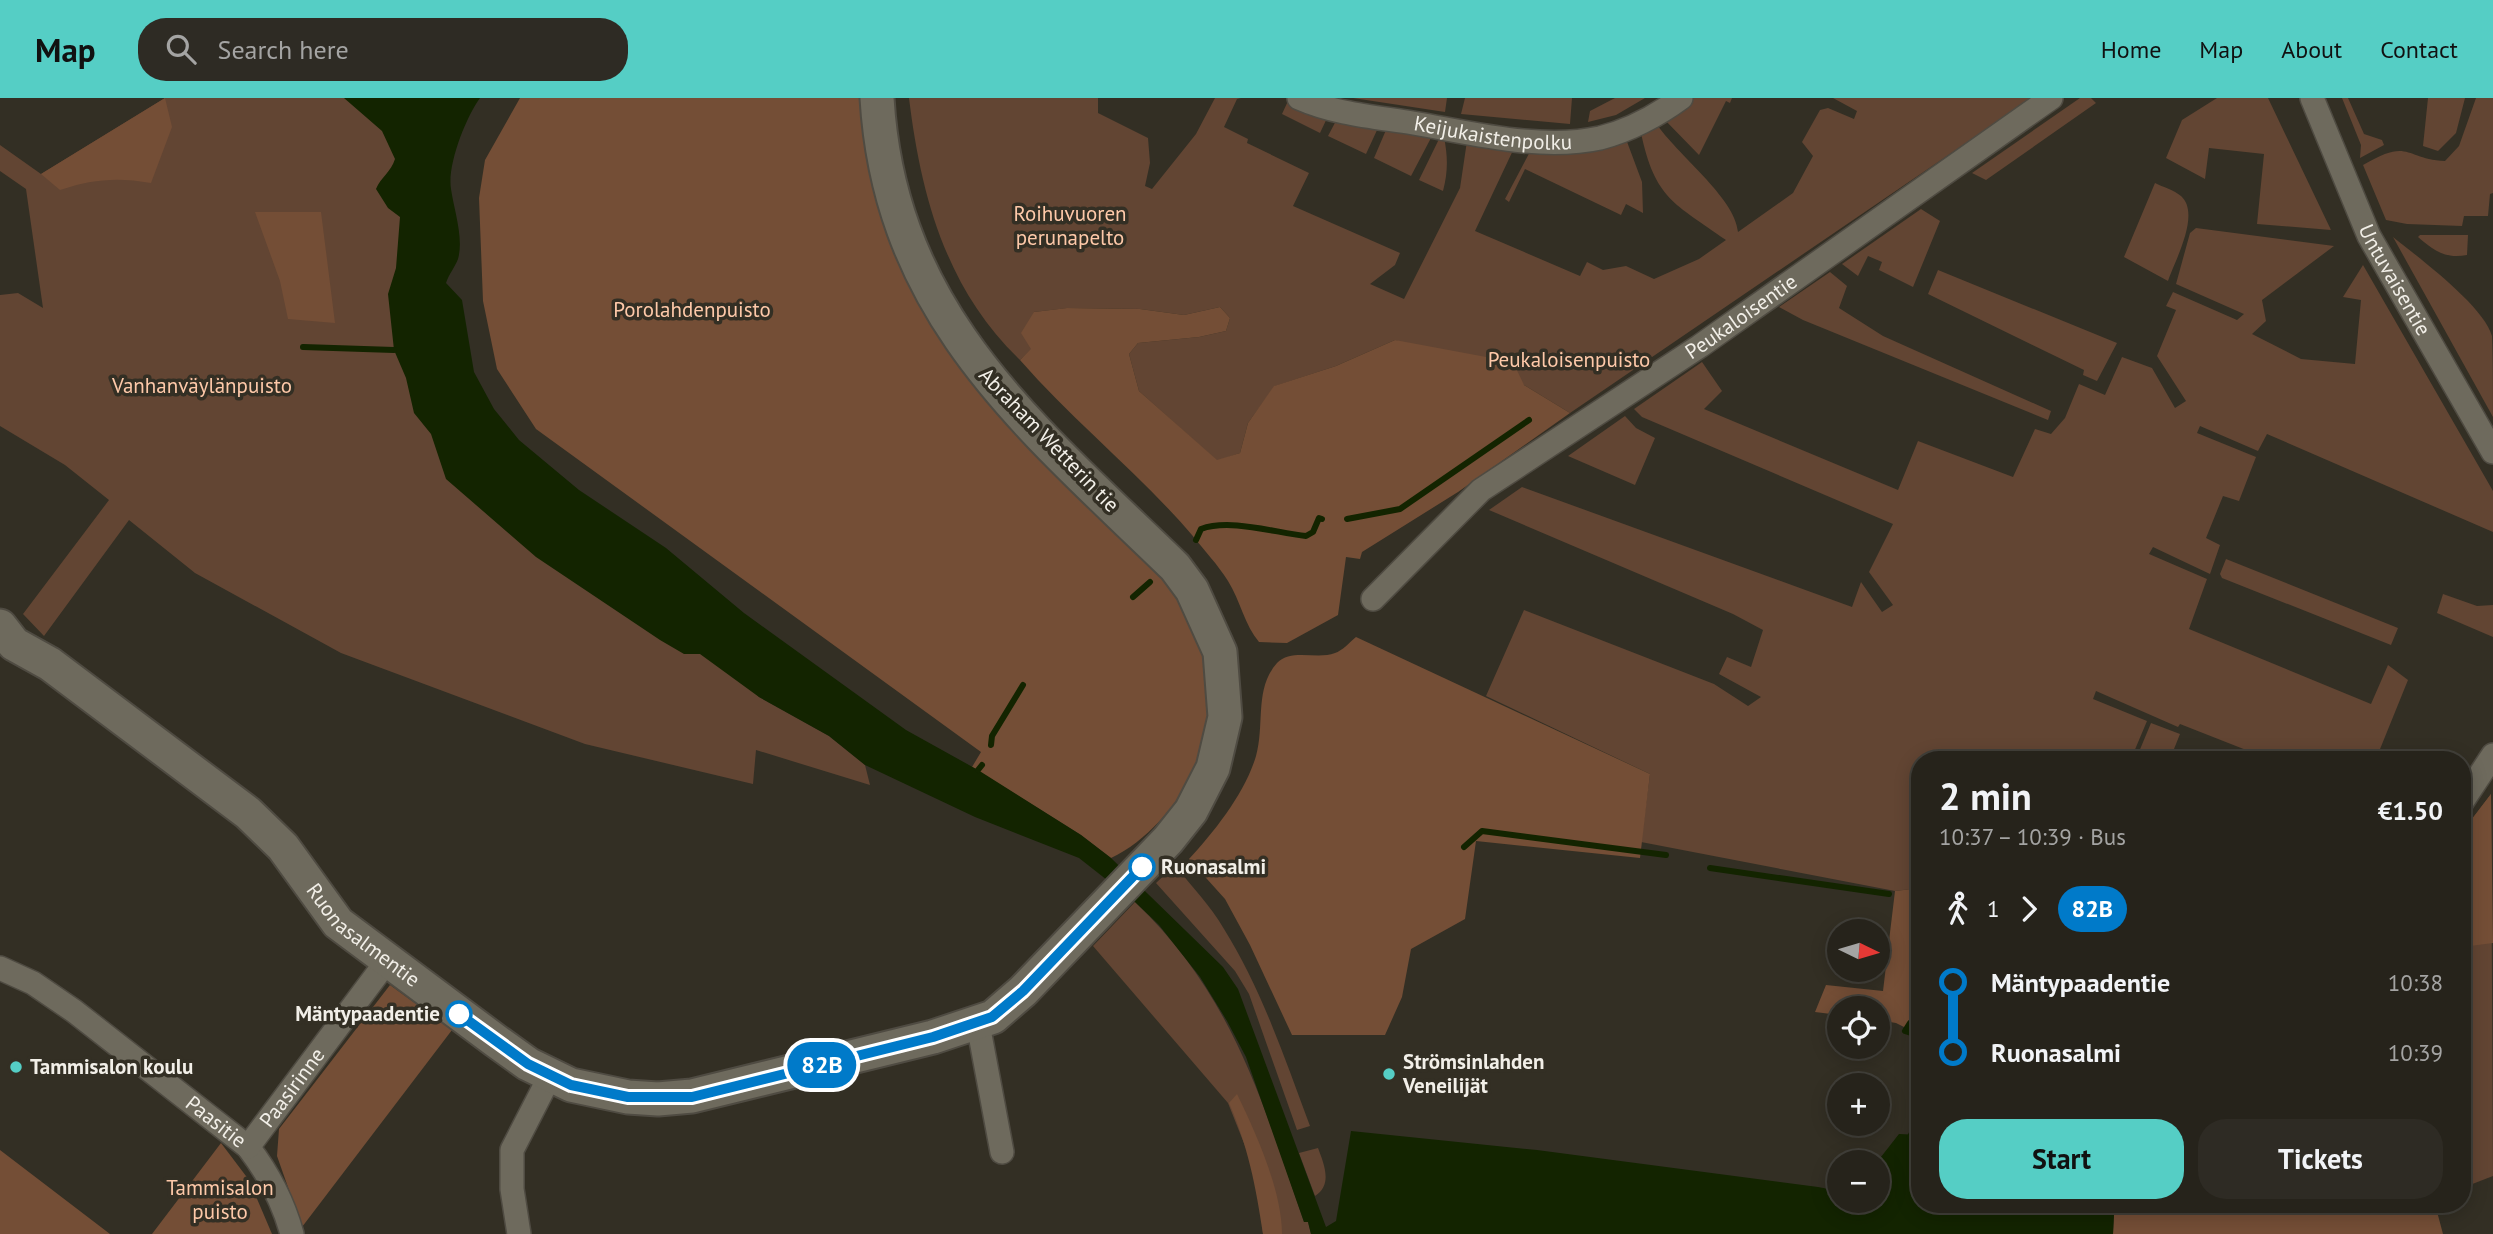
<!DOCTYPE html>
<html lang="en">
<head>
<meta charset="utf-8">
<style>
	:root { --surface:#26231b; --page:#2e2b24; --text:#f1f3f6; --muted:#a4a4a3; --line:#42403a; --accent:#55cec5 }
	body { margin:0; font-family:"PT Sans",sans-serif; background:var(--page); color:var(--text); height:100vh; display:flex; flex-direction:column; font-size:26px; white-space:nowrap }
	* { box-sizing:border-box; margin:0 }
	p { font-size:23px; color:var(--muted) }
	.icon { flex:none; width:38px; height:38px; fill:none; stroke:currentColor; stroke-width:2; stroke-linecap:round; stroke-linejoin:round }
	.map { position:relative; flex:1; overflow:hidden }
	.panel { position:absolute; left:1911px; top:653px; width:560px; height:462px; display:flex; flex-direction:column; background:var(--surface); border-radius:28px; box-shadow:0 4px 18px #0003,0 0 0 2px var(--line) }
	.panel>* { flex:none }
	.badge { padding:0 14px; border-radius:23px; font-size:24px; line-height:46px }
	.needle { width:46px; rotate:95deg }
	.controls { position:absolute; left:1827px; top:821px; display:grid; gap:14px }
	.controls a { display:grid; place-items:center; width:63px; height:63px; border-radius:50%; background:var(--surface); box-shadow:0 4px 18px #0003,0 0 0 2px var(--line); font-size:35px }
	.map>.badge { position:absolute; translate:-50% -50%; box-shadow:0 0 0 4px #fff }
	.legs { display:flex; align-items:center; gap:10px; height:77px; padding:0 28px; font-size:23px }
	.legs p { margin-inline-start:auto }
	.summary { display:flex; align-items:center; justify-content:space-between; height:119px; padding:0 28px }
	h1 { font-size:38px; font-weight:600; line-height:52px }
	.primary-button { display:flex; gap:14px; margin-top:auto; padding:14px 28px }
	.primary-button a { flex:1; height:80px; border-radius:28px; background:var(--accent); color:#111; font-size:28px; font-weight:600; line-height:80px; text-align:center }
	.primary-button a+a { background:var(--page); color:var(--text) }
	ul { padding:0 28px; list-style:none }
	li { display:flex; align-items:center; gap:24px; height:70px; font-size:26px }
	li i { display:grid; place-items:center; width:10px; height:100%; margin:0 9px; background:currentColor }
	li i::after { content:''; width:18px; height:18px; margin:-9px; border:5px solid; border-radius:50%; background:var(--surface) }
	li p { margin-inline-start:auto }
	li:first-child i { background:linear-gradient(#0000 50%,currentColor 0) }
	li:last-child i { background:linear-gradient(currentColor 50%,#0000 0) }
	header { display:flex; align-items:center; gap:42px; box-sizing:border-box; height:98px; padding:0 35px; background:var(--accent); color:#111 }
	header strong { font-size:33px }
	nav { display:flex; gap:38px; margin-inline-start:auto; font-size:24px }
	.search { width:490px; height:63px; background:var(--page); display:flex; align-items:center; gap:18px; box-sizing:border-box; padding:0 24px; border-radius:28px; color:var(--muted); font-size:26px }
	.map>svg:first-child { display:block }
	.green { fill:#624533 }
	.forest { fill:#744e36 }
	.water { fill:#132400 }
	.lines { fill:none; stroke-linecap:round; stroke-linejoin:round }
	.stream { stroke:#132400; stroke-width:6 }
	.street-casing { stroke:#4f4b42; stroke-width:26 }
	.secondary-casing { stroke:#4f4b42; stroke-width:37 }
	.street { stroke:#6e6a5d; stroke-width:23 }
	.secondary { stroke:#6e6a5d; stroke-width:33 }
	.line-1-casing { stroke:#fff; stroke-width:16 }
	.line-1 { stroke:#007ac9; stroke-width:10 }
	.stop-1-dot { fill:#fff; stroke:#007ac9; stroke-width:3.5 }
	.poi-dot { fill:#55cec5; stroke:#332f24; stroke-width:2.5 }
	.labels { text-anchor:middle; stroke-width:7; stroke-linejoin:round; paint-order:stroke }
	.street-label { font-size:21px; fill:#f2efe8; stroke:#332f24 }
	.park-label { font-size:21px; fill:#fec9a9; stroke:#332f24 }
	.stop-label { font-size:21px; font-weight:bold; fill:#f2efe8; stroke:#332f24; text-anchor:start }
	.poi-label { font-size:21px; font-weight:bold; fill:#f2efe8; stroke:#332f24; text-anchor:start }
</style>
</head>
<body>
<header>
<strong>Map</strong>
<div class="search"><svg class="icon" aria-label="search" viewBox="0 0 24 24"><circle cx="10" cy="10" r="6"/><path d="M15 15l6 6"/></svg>Search here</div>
<nav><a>Home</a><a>Map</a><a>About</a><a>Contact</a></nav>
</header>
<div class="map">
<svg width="2493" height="1136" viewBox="0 0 2493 1136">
	<rect width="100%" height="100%" fill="#332f24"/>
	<!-- green -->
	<path class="green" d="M 165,0 L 371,0 L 396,35 L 415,245 L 759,599 L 829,638 L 865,667 L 870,687 L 756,652 L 753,686 L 585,646 L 341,555 L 195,475 L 129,422 L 44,538 L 23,516 L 109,402 L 65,367 L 0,328 L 0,197 L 18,195 L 43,210 L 26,91 L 0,73 L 0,47 L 41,76 Z
		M 909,0 L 1098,0 L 1098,15 L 1148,40 L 1150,65 L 1145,88 L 1152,91 L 1196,36 L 1215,0 L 1241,0 L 1237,1 L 1224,29 L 1248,41 L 1247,45 L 1309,75 L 1293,108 L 1400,155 L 1395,167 L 1370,186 L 1404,201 L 1460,90 L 1467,43 L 1516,46 L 1475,133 L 1580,178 L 1587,164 L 1603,172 L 1626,168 L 1654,181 L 1699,161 L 1726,142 C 1674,105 1655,101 1641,35 L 1656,25 C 1676,56 1735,99 1738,134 L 1793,95 L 1813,58 L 1802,44 L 1820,12 L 1828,10 L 1854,21 L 1857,13 L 1833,0 L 2032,0 L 1570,315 L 1524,287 L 1395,242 L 1336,268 L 1275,288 L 1248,325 L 1240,355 L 1217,363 L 1139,293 L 1129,256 L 1138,245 L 1199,239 L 1226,233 L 1230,220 L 1220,209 L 1184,217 L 1140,211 L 1068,210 L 1034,214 L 1032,251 L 1020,262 C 946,191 921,98 909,0 Z
		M 1353,0 L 1447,0 L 1445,14 Z
		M 1465,0 L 1572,0 L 1570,26 L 1461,16 Z
		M 1615,0 L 1645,0 L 1616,17 L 1588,24 L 1590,13 Z
		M 1688,0 L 1732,0 L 1730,5 L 1726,3 L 1699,57 L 1663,20 Z
		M 2080,0 L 2091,0 L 2096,5 L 1986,82 L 1972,75 Z
		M 2217,0 L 2268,0 L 2331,132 L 2257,126 L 2264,56 L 2209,50 L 2205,81 L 2166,60 L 2182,22 Z
		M 2342,0 L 2348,0 L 2364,36 L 2382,42 L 2384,47 L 2360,60 L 2361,47 Z
		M 2428,0 L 2465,0 L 2456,35 L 2438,53 L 2423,48 Z
		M 2476,0 L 2493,0 L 2493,95 L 2490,96 L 2488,118 L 2464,118 L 2462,128 L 2407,126 L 2386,122 L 2363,67 C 2410,39 2404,61 2445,63 L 2459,48 Z
		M 1288,3 L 1329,16 L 1320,35 L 1282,16 Z
		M 1338,19 L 1378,30 L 1366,56 L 1328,38 Z
		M 1386,32 L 1432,38 L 1411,78 L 1374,60 Z
		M 1440,39 L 1444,39 C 1448,59 1448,74 1443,93 L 1419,82 Z
		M 1626,41 L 1642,84 L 1643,115 L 1626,106 L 1621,117 L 1525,71 L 1509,104 L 1505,101 L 1533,48 Z
		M 2155,85 C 2163,89 2174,92 2181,98 C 2201,116 2175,162 2168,183 L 2124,159 Z
		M 1921,111 L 1940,123 L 1913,189 L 1879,172 L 1882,164 L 1868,158 L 1858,178 L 1842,166 Z
		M 2196,130 L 2334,148 L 2262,202 L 2266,223 L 2252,236 L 2301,261 L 2355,266 L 2361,202 L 2343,199 L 2363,167 L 2493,393 L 2493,434 L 2267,336 L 2258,353 L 2200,328 L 2197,335 L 2256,359 L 2239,403 L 2223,398 L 2206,440 L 2220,447 L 2210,476 L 2153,449 L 2149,456 L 2207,481 L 2189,531 L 2371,606 L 2388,567 L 2408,582 L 2376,661 L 2269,661 L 2180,626 L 2178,629 L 2096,593 L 2093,601 L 2147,623 L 2131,661 L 1920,662 L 1920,790 L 1895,793 L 1641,744 L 1650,676 L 1486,598 L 1524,512 L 1714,586 L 1748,608 L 1761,599 L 1719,576 L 1727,559 L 1751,569 L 1763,532 L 1733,516 L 1489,412 L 1522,389 L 1852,509 L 1861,484 L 1882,514 L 1893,507 L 1869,474 L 1893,426 L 1642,319 L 1634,311 L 1702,264 L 1722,293 L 1704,311 L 1898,392 L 1918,343 L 2013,379 L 2035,331 L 2051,336 L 2065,320 L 2079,286 L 2105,297 L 2122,259 L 2152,270 L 2175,310 L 2186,303 L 2157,258 L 2176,212 L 2166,208 L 2173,194 L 2237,222 L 2244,216 L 2176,186 L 2190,135 Z
		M 2420,137 L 2468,137 L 2467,157 C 2446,161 2434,153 2418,139 Z
		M 2393,139 C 2418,159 2484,208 2492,238 C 2493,262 2493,295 2493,319 Z
		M 1938,172 L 2117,245 L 2097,283 L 2083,277 L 2084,272 L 1928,196 Z
		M 1830,174 L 1847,188 L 1839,210 L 1883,238 L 2051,313 L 2048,322 L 1803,222 L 1779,209 Z
		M 1625,318 L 1636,330 L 1655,340 L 1635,387 L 1568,358 Z
		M 2226,461 L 2398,530 L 2391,547 L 2222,480 L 2220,476 Z
		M 2443,496 L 2477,508 L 2493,507 L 2493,539 L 2437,515 Z
		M 2151,625 L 2180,636 L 2170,661 L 2136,661 Z
		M 2491,696 L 2493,1078 L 2462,1090 L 2462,734 Z
		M 1175,767 C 1191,788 1211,808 1224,831 C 1262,892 1285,961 1310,1028 L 1297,1032 L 1249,896 L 1235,873 L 1156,785 Z
		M 1135,804 C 1232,896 1262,1002 1304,1124 L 1308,1124 L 1311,1136 L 1263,1136 L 1257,1078 L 1228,1005 L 1093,848 Z
		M 1318,1050 C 1324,1066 1333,1087 1315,1098 L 1299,1055 Z"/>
	<!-- forest -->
	<path class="forest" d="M 165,0 L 172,29 L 151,85 C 118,79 92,81 60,92 L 41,76 Z
		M 520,0 L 860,0 C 868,41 873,85 885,124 C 900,173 925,219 954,261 C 1030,370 1216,461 1209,609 C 1208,638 1209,648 1194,674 C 1177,707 1146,744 1111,760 L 1081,737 L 972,669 L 981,654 L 536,331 L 497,271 L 483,203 L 479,100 L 485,62 Z
		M 255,114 L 321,114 L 335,225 L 288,221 L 280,183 Z
		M 1220,209 L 1230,220 L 1226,233 L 1199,239 L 1138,245 L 1129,256 L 1139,293 L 1217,362 L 1240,355 L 1248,325 L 1274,288 L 1336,268 L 1395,242 L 1513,264 L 1524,287 L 1570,315 L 1458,394 L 1362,454 L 1360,461 L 1346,459 L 1338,517 L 1287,545 L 1259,544 C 1245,528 1240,502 1228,483 C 1218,467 1204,452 1192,437 C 1139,375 1074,324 1020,262 L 1031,251 L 1021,235 L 1034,214 L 1067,210 L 1140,211 L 1184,217 Z
		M 1356,539 L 1650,676 L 1640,760 L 1476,743 L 1465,821 L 1411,851 L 1402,899 L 1385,937 L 1292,937 L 1250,847 L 1225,801 L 1189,761 C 1215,733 1245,695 1256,658 C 1265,626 1254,591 1277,565 C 1291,550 1317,562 1335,555 C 1342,553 1350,544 1356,539 Z
		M 2491,696 L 2493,845 L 2462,849 L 2462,734 Z
		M 1920,790 L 1920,937 L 1896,925 L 1878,922 L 1878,910 L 1839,910 L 1839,917 L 1815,914 L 1826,887 L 1883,893 L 1895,793 Z
		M 390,887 L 452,932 L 302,1129 L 277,1058 L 279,1031 Z
		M 1237,996 C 1256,1035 1282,1093 1282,1136 L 1263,1136 C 1256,1089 1248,1048 1229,1005 Z
		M 221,1045 L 249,1082 L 272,1136 L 152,1136 Z
		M 0,1052 L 110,1136 L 0,1136 Z
		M 2106,1106 L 2435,1106 L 2443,1136 L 2113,1136 L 2114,1116 Z"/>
	<!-- water -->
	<path class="water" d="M 344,0 L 480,0 C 466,19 447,67 451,91 C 454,112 464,140 458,161 C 455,169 449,176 446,185 L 462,202 L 474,274 L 494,311 L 519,342 L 579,392 L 666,450 L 744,515 L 906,632 L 978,672 L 1081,737 L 1111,760 L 1223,869 L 1238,891 L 1326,1129 L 1336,1123 L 1351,1033 L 1537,1052 L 1818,1089 L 1839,1093 L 1839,1102 L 1878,1102 L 1877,1064 L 1899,1036 L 1920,1037 L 1920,1106 L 2106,1106 L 2114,1116 L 2113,1136 L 1311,1136 L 1308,1124 L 1304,1124 L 1246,959 L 1227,923 L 1200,879 L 1159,827 L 1135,804 L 1079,760 L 975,719 L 865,667 L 829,638 L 759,599 L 700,556 L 684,556 L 660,542 L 536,459 L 446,381 L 431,336 L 414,315 L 406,280 L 394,252 L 388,196 L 396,170 L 400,119 L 388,110 L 376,91 C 381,79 391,74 395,61 L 382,33 Z"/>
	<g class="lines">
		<!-- stream -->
		<path class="stream" d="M 303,249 L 394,252
			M 1347,421 L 1400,411 L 1529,322
			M 1196,442 L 1201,431 C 1230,420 1276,435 1306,438 L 1313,434 L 1319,420 L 1322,421
			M 1133,499 L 1150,484
			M 991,647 L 992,638 L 1023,587
			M 978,672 L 982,667
			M 1464,749 L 1482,733 L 1666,757
			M 1710,770 L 1889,796
			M 1910,925 L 1905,933 L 1920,938
			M 1910,1039 L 1920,1020"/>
		<!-- street casing -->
		<g class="street-casing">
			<g id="street">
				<path id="s1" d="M 1299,0 C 1335,16 1375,19 1413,25 C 1472,35 1541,53 1600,40 C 1628,33 1658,17 1681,0"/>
				<path id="s2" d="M 2312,0 L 2369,138 L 2493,354"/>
				<path id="s3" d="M 1373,501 L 1481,392 L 1700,248 L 2051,0"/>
				<path d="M 2462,704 L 2493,657"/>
				<path id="s4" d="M 0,870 L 33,885 L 74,913 L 248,1049 C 268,1075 283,1103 292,1136"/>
				<path d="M 978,926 L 1002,1054"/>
				<path id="s5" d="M 248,1049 L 387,863"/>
				<path d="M 519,1136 L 512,1091 L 512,1052 L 550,978"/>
			</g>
		</g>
		<!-- secondary casing -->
		<g class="secondary-casing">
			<g id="secondary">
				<path id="s6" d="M 0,528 L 14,546 L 50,566 L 248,715 L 283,749 L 338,825 L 496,943 L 528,966 L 571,987 L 628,999 L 658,1001 L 692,998 L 933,939 L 993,919 L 1023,893 L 1168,742 L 1191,713 L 1213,670 L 1225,619 L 1220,554 L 1192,492 L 1175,469 C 1030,328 890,217 877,0"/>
			</g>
		</g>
		<!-- street -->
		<use href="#street" class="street"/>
		<!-- secondary -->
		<use href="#secondary" class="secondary"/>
	</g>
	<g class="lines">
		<!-- line-1 casing -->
		<g class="line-1-casing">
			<path id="line-1" d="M 459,916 L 528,966 L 571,987 L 628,999 L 692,999 L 933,939 L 992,919 L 1023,893 L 1142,769"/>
		</g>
		<!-- line-1 -->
		<use href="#line-1" class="line-1"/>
	</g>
	<!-- markers -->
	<g class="stop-1-dot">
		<circle cx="1142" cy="769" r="12"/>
		<circle cx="459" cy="916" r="12"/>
	</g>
	<g class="poi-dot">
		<circle cx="16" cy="969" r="7"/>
		<circle cx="1389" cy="976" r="7"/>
	</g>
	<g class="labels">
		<!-- street labels -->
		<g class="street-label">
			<text dy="7" stroke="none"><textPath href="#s1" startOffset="198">Keijukaistenpolku</textPath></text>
			<text dy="7" stroke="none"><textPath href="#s2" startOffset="200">Untuvaisentie</textPath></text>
			<text dy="7" stroke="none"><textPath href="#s3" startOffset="466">Peukaloisentie</textPath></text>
			<text transform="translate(1049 342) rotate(46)" y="7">Abraham Wetterin tie</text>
			<text dy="7" stroke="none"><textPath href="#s6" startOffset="481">Ruonasalmentie</textPath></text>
			<text dy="7" stroke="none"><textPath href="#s5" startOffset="74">Paasirinne</textPath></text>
			<text dy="7" stroke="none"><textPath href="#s4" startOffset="266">Paasitie</textPath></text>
		</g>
		<!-- park labels -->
		<g class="park-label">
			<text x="1070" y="123">Roihuvuoren<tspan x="1070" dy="24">perunapelto</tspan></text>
			<text x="692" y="219">Porolahdenpuisto</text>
			<text x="1569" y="269">Peukaloisenpuisto</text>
			<text x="202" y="295">Vanhanväylänpuisto</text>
			<text x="220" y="1097">Tammisalon<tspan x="220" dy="24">puisto</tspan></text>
		</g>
		<!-- stop labels -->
		<g class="stop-label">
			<text x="1161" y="776">Ruonasalmi</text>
			<text x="440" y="923" text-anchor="end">Mäntypaadentie</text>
		</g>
		<!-- poi labels -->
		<g class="poi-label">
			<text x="1403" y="971">Strömsinlahden<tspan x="1403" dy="24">Veneilijät</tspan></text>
			<text x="30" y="976">Tammisalon koulu</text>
		</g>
	</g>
</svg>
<div class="controls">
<a><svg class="needle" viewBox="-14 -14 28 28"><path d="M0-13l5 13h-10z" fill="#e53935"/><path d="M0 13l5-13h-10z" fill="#a4a4a3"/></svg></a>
<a><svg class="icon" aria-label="locate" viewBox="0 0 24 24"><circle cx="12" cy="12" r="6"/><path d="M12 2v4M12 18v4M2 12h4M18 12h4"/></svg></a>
<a>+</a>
<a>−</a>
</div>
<b class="badge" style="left:822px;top:967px;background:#007ac9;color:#fff">82B</b>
<section class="panel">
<div class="summary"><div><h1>2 min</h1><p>10:37 – 10:39 · Bus</p></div><b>€1.50</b></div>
<div class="legs"><svg class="icon" aria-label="walk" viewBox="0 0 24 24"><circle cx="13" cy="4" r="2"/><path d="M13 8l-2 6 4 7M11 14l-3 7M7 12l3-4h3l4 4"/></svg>1<svg class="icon" aria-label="forward" viewBox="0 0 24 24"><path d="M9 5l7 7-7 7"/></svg><b class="badge" style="background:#007ac9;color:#fff">82B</b></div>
<ul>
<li><i style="color:#007ac9"></i><b>Mäntypaadentie</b><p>10:38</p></li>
<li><i style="color:#007ac9"></i><b>Ruonasalmi</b><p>10:39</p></li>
</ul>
<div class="primary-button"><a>Start</a><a>Tickets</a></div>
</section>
</div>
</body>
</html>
